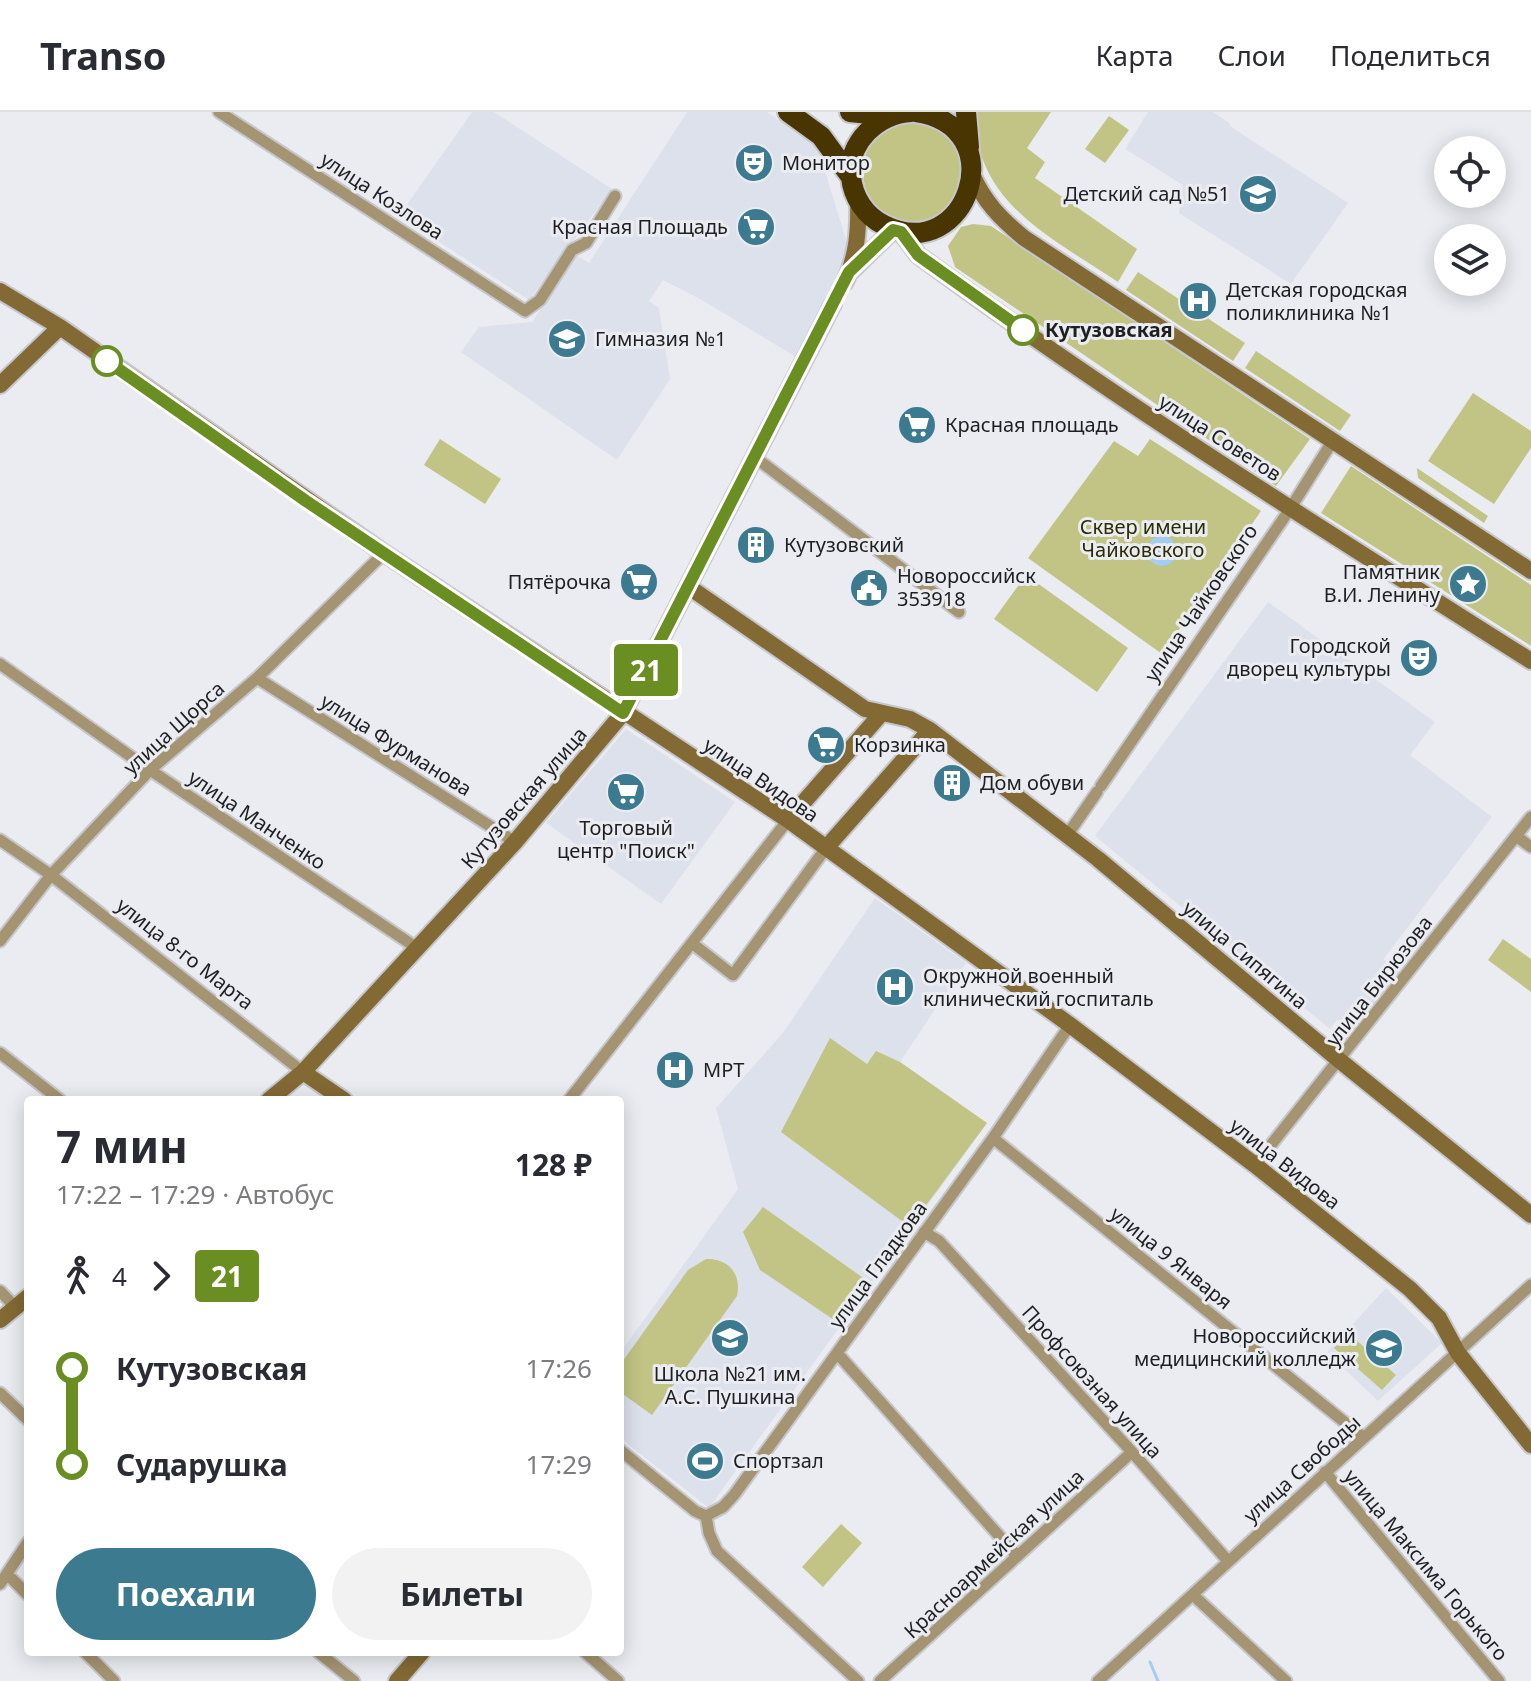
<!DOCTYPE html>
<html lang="ru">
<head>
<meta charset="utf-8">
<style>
	:root { --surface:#fff; --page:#f2f2f3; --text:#2b2b33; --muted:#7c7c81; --line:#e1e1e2; --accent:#3c7a8f }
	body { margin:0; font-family:"Noto Sans",sans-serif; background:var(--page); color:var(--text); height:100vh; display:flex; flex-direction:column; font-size:30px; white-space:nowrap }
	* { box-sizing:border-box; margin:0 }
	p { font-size:26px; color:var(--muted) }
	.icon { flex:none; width:44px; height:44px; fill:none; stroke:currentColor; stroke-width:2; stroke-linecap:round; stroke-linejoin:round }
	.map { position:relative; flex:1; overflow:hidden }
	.details { position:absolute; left:24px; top:984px; width:600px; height:560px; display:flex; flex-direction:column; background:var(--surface); border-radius:8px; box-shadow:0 4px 20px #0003 }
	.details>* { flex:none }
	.badge { padding:0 16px; border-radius:6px; font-size:28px; line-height:52px }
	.tools { position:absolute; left:1434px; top:24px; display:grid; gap:16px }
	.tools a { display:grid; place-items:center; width:72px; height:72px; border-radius:50%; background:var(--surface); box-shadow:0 4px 20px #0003; font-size:40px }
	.map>.badge { position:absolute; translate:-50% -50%; box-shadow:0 0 0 4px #fff }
	.legs { display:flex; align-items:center; gap:12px; height:88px; padding:0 32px; font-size:26px }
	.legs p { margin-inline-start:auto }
	.head { display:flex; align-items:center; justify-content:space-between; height:136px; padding:0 32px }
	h1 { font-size:44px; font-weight:700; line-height:60px }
	.cta { display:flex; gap:16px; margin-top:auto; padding:16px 32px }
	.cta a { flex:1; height:92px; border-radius:48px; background:var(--accent); color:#fff; font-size:32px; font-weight:700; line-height:92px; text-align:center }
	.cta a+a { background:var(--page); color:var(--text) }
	ul { padding:0 32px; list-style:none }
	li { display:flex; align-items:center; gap:28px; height:96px; font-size:30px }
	li i { display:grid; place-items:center; width:12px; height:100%; margin:0 10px; background:currentColor }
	li i::after { content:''; width:20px; height:20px; margin:-10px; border:6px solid; border-radius:50%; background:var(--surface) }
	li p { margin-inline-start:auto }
	li:first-child i { background:linear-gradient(#0000 50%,currentColor 0) }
	li:last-child i { background:linear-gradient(currentColor 50%,#0000 0) }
	header { display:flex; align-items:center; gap:48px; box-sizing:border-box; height:112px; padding:0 40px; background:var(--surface); border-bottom:2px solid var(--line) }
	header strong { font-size:38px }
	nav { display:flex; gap:44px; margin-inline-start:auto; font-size:28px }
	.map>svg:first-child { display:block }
	.built { fill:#dde1ec }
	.green { fill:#c1c484 }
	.water { fill:#a1cef2 }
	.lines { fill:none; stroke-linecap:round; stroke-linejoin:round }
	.stream { stroke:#a1cef2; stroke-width:3 }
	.street-casing { stroke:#c6c7cc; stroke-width:15 }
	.secondary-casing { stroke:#c6c7cc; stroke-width:20 }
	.highway-casing { stroke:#c6c7cc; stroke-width:24 }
	.street { stroke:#a59472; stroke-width:11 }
	.secondary { stroke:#836934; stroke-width:16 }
	.highway { stroke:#493501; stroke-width:20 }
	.line-1-casing { stroke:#fff; stroke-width:18 }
	.line-1 { stroke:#6b8e23; stroke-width:12 }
	.stop-1-dot { fill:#fff; stroke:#6b8e23; stroke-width:4 }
	.labels { text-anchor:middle; stroke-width:6; stroke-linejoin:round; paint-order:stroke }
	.poi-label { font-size:20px; fill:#1f1f21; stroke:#ebecf1; text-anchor:start }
	.street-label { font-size:20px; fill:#1f1f21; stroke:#ebecf1 }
	.stop-label { font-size:20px; font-weight:bold; fill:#1f1f21; stroke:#ebecf1; text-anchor:start }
	.park-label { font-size:20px; fill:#2b2c03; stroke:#ebecf1 }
</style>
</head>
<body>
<header>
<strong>Transo</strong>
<nav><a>Карта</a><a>Слои</a><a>Поделиться</a></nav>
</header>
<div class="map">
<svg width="1531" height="1569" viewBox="0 0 1531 1569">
	<rect width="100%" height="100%" fill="#ebecf1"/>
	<!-- built -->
	<path class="built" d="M 472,0 L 494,0 L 612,77 L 529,188 L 399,104 Z
		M 687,0 L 767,0 L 813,33 L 820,43 L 847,131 L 841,159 L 796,245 L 702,188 L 663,168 L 649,189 L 659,196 L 670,267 L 617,348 L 461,240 L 479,215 L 532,210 L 576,143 L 589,151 Z
		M 1148,0 L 1213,0 L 1229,11 L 1230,14 L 1348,91 L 1291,172 L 1179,101 L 1183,73 L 1125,37 Z
		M 1268,490 L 1435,610 L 1410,643 L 1492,705 L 1330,917 L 1095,724 Z
		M 626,617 L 735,690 L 661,792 L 546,711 Z
		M 875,786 L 966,851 L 900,950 L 987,1011 L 709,1396 L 620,1326 L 620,1241 L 738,1077 L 716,996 L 782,922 Z
		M 1383,847 L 1406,865 L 1359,924 L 1337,907 Z
		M 1386,1176 L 1442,1231 L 1378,1289 L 1327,1240 Z"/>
	<!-- green -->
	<path class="green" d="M 976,0 L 1051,0 L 1027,36 L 1045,50 L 1035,66 L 1137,137 L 1118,170 C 1054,127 972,90 976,0 Z
		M 1109,4 L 1129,18 L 1105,51 L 1085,37 Z
		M863 60a50 50 0 1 1 100 0a50 50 0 1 1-100 0Z
		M 973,112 L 991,114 L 1310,327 L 1276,374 L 955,155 L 948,134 L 961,115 Z
		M 1138,160 L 1245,231 L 1233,249 L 1126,178 Z
		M 1256,239 L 1351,303 L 1340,319 L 1245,256 Z
		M 1473,281 L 1531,319 L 1531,336 L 1494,392 L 1428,349 Z
		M 440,327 L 501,367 L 485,392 L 424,353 Z
		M 1150,327 L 1261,399 L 1162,542 L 1028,446 L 1114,329 L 1138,344 Z
		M 1351,354 L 1531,473 L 1531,534 L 1321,401 Z
		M 1417,356 L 1488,404 L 1484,411 L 1418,366 Z
		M 1026,463 L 1128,536 L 1097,580 L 994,507 Z
		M 1503,827 L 1531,847 L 1531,880 L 1488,848 Z
		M 830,926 L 867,952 L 876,939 L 900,950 L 987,1011 L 910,1115 L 781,1020 Z
		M 763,1095 L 869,1170 L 840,1212 L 760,1158 L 743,1120 Z
		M 706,1147 C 728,1146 742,1162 737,1184 L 652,1303 L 620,1280 L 620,1253 L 688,1158 Z
		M 1348,1221 L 1396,1263 L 1382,1278 L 1334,1236 Z
		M 841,1412 L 862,1431 L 823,1475 L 802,1455 Z"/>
	<!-- water -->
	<path class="water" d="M1147 439a15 15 0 1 1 30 0a15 15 0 1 1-30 0Z"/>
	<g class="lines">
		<!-- stream -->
		<path class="stream" d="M 1150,1550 L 1158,1569"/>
		<!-- street casing -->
		<g class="street-casing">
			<path id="street" d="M 219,0 L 525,199 L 540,188 L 572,138 L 586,131 L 615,84
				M 756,346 L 959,500
				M 0,552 L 150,658 L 417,836
				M 257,566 L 515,730
				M 1101,674 L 1290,397 L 1332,330
				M 1068,722 L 1097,680
				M 1516,724 L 1531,735
				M 0,728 L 51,763 L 303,960
				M 0,829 L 51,763 L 150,658 L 257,566 L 384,441
				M 693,832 L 733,863 L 826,736
				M 0,941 L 60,988
				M 569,988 L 788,708
				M 993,1026 L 1363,1325
				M 1255,1053 L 1531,705
				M 924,1120 L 939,1129 L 1132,1340 L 1228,1449
				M 0,1179 L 15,1195
				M 837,1241 L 1017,1444
				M 0,1281 L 28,1308
				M 620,1338 L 695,1399 L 706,1404 L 709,1421 L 717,1439 L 858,1569
				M 1325,1360 L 1499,1569
				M 706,1404 L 723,1395 L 734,1383 L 993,1026 L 1070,913
				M 7,1462 L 28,1483
				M 0,1472 L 28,1430
				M 1193,1483 L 1286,1569
				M 85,1540 L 114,1569
				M 318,1540 L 354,1569
				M 585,1540 L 618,1569
				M 880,1569 L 1132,1340
				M 1098,1569 L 1531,1173"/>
		</g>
		<!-- secondary casing -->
		<g class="secondary-casing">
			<path id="secondary" d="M 972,62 C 984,90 1001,107 1024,126 L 1531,459
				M 901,120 L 918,143 C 1115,288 1324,418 1531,549
				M 851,159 L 893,118
				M 845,170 C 857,143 859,117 858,88
				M 0,179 L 60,215 L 384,441 L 788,708 L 1070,913 L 1255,1053 L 1410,1177 L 1439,1206 L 1458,1241 L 1531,1333
				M 0,273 L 60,215
				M 689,475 L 865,597 L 910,607 L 930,618 L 1098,747 L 1339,948 L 1531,1103
				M 788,708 L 881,602
				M 826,736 L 930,618
				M 303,960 L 344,988
				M 269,988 L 303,960 L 515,730 L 623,601 L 833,192
				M 0,1208 L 28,1185
				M 397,1569 L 422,1540"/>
		</g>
		<!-- highway casing -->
		<g class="highway-casing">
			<path id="highway" d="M 788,0 L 821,24 L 851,65
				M 850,0 L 889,4
				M 911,0 C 878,2 847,30 851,65 C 853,85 865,104 884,113 C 968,155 1014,14 916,0
				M 966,0 L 969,35"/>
		</g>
		<!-- street -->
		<use href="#street" class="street"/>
		<!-- secondary -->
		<use href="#secondary" class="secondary"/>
		<!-- highway -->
		<use href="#highway" class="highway"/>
	</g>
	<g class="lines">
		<!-- line-1 casing -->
		<g class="line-1-casing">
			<path id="line-1" d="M 107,249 L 306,389 L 623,601 L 849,160 L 893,118 L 901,120 L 918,143 L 1023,218"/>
		</g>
		<!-- line-1 -->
		<use href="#line-1" class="line-1"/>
	</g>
	<!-- icons -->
	<defs>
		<g id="theatre-disc" transform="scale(2)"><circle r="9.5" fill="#3c7a8f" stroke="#ebecf1"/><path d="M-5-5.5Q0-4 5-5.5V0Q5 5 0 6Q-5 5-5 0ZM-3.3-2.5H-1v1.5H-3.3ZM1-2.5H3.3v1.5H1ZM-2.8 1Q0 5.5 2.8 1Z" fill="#fff"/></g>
		<g id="school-disc" transform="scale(2)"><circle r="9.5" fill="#3c7a8f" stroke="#ebecf1"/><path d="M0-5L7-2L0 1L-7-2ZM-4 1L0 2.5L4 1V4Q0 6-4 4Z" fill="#fff"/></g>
		<g id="supermarket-disc" transform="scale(2)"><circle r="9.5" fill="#3c7a8f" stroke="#ebecf1"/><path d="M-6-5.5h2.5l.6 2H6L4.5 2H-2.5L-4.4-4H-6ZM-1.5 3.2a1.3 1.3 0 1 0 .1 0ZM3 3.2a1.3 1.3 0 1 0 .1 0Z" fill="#fff"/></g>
		<g id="hospital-disc" transform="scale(2)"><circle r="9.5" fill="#3c7a8f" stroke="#ebecf1"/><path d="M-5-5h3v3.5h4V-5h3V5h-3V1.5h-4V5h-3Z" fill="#fff"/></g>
		<g id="building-disc" transform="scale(2)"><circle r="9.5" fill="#3c7a8f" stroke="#ebecf1"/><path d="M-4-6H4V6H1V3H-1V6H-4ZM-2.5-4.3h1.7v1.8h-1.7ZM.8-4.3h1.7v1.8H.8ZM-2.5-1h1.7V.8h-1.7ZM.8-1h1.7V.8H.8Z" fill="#fff"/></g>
		<g id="sight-disc" transform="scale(2)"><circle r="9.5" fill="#3c7a8f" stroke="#ebecf1"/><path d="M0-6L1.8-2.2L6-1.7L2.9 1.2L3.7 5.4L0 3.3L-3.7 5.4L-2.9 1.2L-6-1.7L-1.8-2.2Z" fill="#fff"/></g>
		<g id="civic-disc" transform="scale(2)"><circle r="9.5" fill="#3c7a8f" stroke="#ebecf1"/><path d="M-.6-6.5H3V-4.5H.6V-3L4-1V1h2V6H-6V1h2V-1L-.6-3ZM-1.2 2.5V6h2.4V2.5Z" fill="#fff"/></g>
		<g id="university-disc" transform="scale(2)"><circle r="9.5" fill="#3c7a8f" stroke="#ebecf1"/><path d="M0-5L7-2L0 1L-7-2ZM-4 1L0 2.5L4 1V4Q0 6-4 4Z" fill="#fff"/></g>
		<g id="stadium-disc" transform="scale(2)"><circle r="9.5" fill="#3c7a8f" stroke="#ebecf1"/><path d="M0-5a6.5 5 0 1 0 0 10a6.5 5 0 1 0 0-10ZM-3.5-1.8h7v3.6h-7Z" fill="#fff"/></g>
	</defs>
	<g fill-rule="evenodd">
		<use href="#theatre-disc" x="754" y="51"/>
		<use href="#school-disc" x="1258" y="82"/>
		<use href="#supermarket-disc" x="756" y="115"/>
		<use href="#hospital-disc" x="1198" y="189"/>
		<use href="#school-disc" x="567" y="227"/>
		<use href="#supermarket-disc" x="917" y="313"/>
		<use href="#building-disc" x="756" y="433"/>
		<use href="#supermarket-disc" x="639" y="470"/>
		<use href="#sight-disc" x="1468" y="472"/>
		<use href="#civic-disc" x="869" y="476"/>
		<use href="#theatre-disc" x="1419" y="546"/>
		<use href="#supermarket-disc" x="826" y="633"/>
		<use href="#building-disc" x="952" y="671"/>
		<use href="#supermarket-disc" x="626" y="680"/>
		<use href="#hospital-disc" x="895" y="875"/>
		<use href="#hospital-disc" x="675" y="958"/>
		<use href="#school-disc" x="730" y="1226"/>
		<use href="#university-disc" x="1384" y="1236"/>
		<use href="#stadium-disc" x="705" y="1349"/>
	</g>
	<!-- markers -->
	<g class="stop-1-dot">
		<circle cx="1023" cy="218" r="14"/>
		<circle cx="107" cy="249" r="14"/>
	</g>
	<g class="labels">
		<!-- poi labels -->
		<g class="poi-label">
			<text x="782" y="58">Монитор</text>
			<text x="1230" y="89" text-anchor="end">Детский сад №51</text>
			<text x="728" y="122" text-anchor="end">Красная Площадь</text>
			<text x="1226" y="185">Детская городская<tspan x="1226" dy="23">поликлиника №1</tspan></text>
			<text x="595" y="234">Гимназия №1</text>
			<text x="945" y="320">Красная площадь</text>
			<text x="784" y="440">Кутузовский</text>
			<text x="1440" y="467" text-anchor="end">Памятник<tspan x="1440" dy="23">В.И. Ленину</tspan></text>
			<text x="897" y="471">Новороссийск<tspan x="897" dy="23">353918</tspan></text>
			<text x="611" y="477" text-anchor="end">Пятёрочка</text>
			<text x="1391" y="541" text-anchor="end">Городской<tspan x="1391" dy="23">дворец культуры</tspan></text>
			<text x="854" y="640">Корзинка</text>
			<text x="980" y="678">Дом обуви</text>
			<text x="626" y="723" text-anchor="middle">Торговый<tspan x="626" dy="23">центр "Поиск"</tspan></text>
			<text x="923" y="871">Окружной военный<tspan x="923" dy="23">клинический госпиталь</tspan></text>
			<text x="703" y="965">МРТ</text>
			<text x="1356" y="1231" text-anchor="end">Новороссийский<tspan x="1356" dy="23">медицинский колледж</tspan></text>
			<text x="730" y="1269" text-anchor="middle">Школа №21 им.<tspan x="730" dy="23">А.С. Пушкина</tspan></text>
			<text x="733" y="1356">Спортзал</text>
		</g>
		<!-- street labels -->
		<g class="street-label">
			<text transform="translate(382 84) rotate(33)" y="7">улица Козлова</text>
			<text transform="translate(1220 326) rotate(33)" y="7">улица Советов</text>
			<text transform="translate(1201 491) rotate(-56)" y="7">улица Чайковского</text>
			<text transform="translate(174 616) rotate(-42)" y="7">улица Щорса</text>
			<text transform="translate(396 633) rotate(32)" y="7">улица Фурманова</text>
			<text transform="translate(761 668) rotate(34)" y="7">улица Видова</text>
			<text transform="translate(524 686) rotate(-49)" y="7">Кутузовская улица</text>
			<text transform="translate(257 708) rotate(34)" y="7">улица Манченко</text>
			<text transform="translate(185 842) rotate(38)" y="7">улица 8-го Марта</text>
			<text transform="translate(1245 843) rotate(40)" y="7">улица Сипягина</text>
			<text transform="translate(1379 869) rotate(-52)" y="7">улица Бирюзова</text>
			<text transform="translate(1285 1052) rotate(38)" y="7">улица Видова</text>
			<text transform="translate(1171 1146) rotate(39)" y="7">улица 9 Января</text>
			<text transform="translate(878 1153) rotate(-54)" y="7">улица Гладкова</text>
			<text transform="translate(1092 1270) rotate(48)" y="7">Профсоюзная улица</text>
			<text transform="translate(1302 1357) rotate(-42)" y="7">улица Свободы</text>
			<text transform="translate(994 1442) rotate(-43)" y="7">Красноармейская улица</text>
			<text transform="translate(1426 1453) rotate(50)" y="7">улица Максима Горького</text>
		</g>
		<!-- stop labels -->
		<g class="stop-label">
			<text x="1045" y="225">Кутузовская</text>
		</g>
		<!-- park labels -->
		<g class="park-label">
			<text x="1143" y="422">Сквер имени<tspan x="1143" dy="23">Чайковского</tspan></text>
		</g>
	</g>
</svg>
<div class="tools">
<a><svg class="icon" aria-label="locate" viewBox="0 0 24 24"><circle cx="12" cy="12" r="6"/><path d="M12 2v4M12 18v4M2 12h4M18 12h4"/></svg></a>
<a><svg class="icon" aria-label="layers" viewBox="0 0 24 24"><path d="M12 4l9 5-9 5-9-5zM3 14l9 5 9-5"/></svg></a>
</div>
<b class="badge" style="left:646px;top:558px;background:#6b8e23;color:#fff">21</b>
<section class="details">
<div class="head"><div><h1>7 мин</h1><p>17:22 – 17:29 · Автобус</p></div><b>128 ₽</b></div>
<div class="legs"><svg class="icon" aria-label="walk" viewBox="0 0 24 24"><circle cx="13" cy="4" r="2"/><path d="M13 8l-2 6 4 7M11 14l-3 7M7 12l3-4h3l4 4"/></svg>4<svg class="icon" aria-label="forward" viewBox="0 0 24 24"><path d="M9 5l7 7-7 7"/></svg><b class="badge" style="background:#6b8e23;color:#fff">21</b></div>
<ul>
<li><i style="color:#6b8e23"></i><b>Кутузовская</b><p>17:26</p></li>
<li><i style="color:#6b8e23"></i><b>Сударушка</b><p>17:29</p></li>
</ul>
<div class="cta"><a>Поехали</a><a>Билеты</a></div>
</section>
</div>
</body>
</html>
